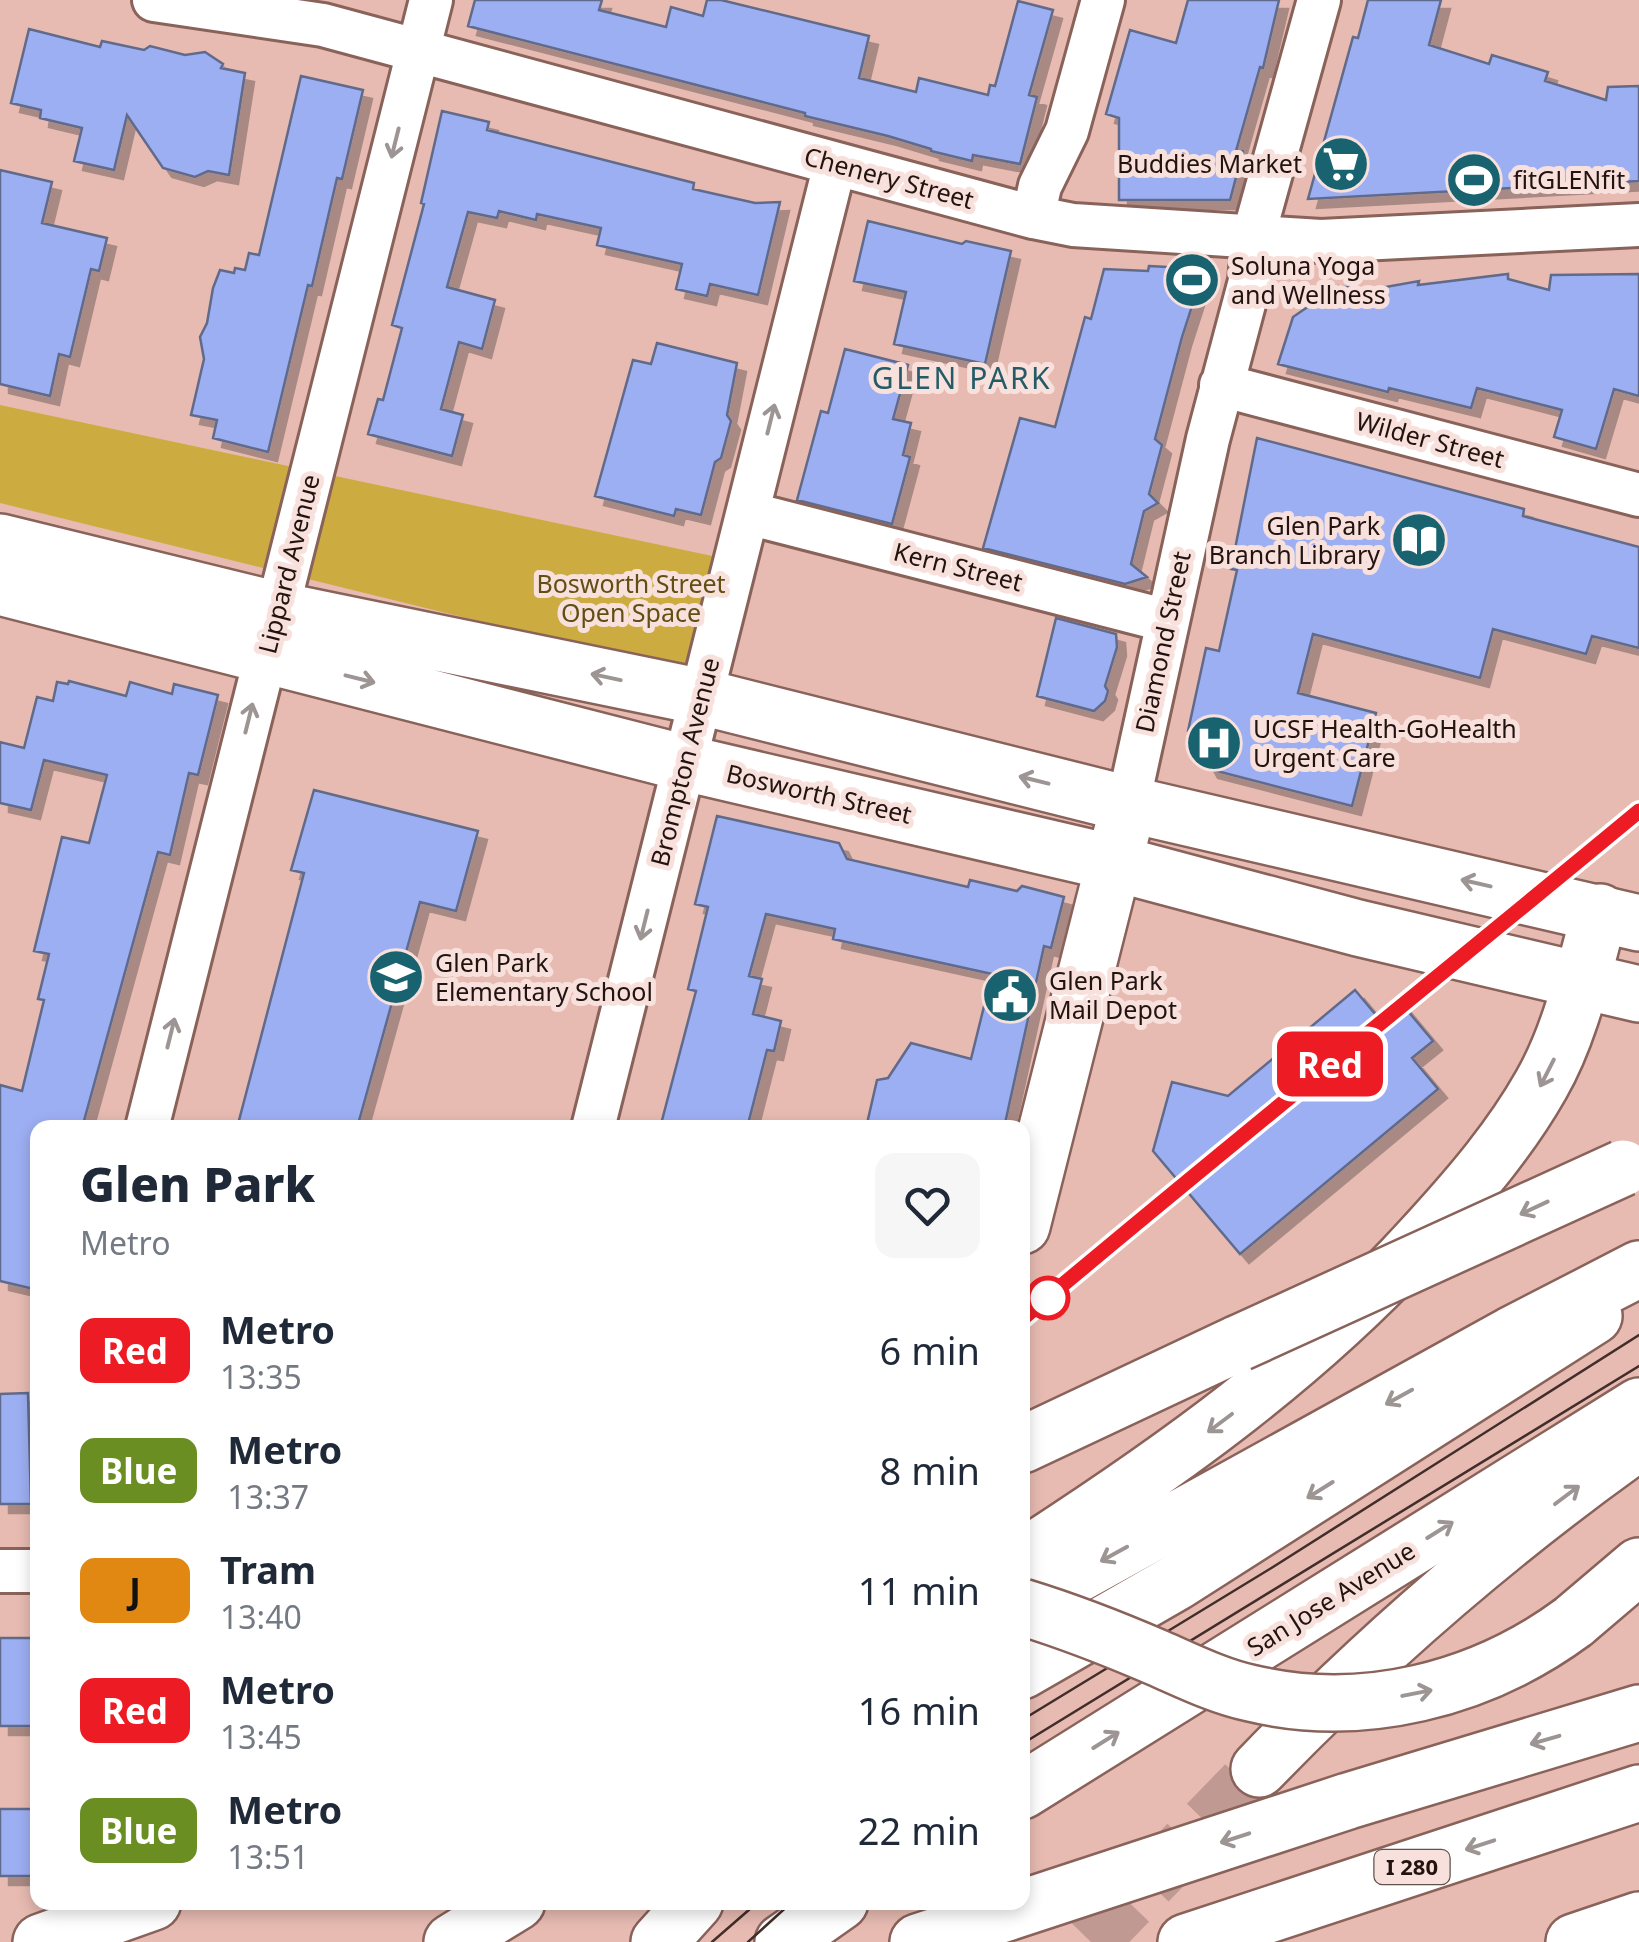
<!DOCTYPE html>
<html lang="en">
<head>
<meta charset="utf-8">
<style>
	:root { --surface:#fff; --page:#f6f6f7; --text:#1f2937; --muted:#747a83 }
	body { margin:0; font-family:"Noto Sans",sans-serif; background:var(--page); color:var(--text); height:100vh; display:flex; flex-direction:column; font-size:38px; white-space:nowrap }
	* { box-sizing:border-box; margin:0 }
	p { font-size:32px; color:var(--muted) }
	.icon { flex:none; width:55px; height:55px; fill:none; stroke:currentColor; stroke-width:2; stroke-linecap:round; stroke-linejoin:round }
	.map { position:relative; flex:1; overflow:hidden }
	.panel { position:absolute; left:30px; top:1120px; width:1000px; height:790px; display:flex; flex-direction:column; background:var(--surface); border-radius:20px; box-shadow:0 5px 15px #0003 }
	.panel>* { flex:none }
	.badge { padding:0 20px; border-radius:15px; font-size:35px; line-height:65px }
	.map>.badge { position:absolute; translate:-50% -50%; box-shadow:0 0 0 5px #fff }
	.round { display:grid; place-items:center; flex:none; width:105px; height:105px; border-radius:20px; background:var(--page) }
	.overview { display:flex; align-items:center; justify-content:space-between; height:170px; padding:0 50px }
	h1 { font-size:48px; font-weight:800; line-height:75px }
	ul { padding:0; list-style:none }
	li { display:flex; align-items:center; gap:30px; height:120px; padding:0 50px }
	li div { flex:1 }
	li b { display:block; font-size:38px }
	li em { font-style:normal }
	li .badge { min-width:110px; font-weight:700; text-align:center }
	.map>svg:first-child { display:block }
	.green { fill:#ccac41 }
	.building { fill:#9daff3; stroke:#616a8a; stroke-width:2.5; filter:url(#shadow) }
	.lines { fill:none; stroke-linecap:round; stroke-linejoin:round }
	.highway-tunnel { stroke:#c09992; stroke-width:55; stroke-dasharray:55 28; stroke-linecap:butt }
	.street-casing { stroke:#89625a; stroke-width:48 }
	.secondary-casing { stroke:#89625a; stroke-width:60 }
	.primary-casing { stroke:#89625a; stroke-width:60 }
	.highway-casing { stroke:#89625a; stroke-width:60 }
	.street { stroke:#fff; stroke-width:42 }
	.secondary { stroke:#fff; stroke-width:55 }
	.primary { stroke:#fff; stroke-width:55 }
	.highway { stroke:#fff; stroke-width:55 }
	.tram { stroke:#412d29; stroke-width:2.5 }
	.primary-bridge-casing { stroke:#89625a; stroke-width:60; stroke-linecap:butt }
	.primary-bridge { stroke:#fff; stroke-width:55 }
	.oneway { stroke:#9c9593 }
	.line-casing { stroke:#fff; stroke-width:22 }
	.line { stroke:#ed1c24; stroke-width:15 }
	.stop-dot { fill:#fff; stroke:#ed1c24; stroke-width:5 }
	.labels { text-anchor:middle; stroke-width:10; stroke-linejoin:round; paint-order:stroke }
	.shield { fill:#f8e1dc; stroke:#62514d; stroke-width:2.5 }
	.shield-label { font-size:22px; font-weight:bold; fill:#221310 }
	.poi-label { font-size:25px; fill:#221310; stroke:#f8e1dc; text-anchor:start }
	.street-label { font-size:25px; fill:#221310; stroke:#f8e1dc }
	.park-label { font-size:25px; fill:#604f13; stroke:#f8e1dc }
	.quarter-label { font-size:30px; letter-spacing:2.5px; fill:#245b66; stroke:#f8e1dc }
</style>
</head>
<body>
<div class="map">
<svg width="1639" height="1942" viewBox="0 0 1639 1942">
	<defs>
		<filter id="shadow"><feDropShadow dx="9" dy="9" stdDeviation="0" flood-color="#0004"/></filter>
	</defs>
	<rect width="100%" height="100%" fill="#e7bbb2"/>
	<!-- green -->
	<path class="green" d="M 0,405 L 717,557 L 685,672 L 0,503 Z"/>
	<!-- building -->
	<path class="building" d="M 475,0 L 602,0 L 599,10 L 666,27 L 671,7 L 703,16 L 707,0 L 721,0 L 869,36 L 859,78 L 916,92 L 919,78 L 988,95 L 990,85 L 995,86 L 1018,1 L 1053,10 L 1029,95 L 1037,97 L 1020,164 L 973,155 L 972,161 L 931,151 L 931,149 L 888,136 L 805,116 L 805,113 L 468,26 Z
		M 1188,0 L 1279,0 L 1263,68 L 1260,67 L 1236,151 L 1243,151 L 1230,200 L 1119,200 L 1119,118 L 1106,114 L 1130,30 L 1176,43 Z
		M 1368,0 L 1441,0 L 1429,45 L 1489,64 L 1492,55 L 1548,72 L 1545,81 L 1606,100 L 1608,87 L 1639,86 L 1639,181 L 1308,199 L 1353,37 L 1358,38 Z
		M 29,29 L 100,47 L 102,41 L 144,50 L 150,46 L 185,55 L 205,52 L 223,64 L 221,68 L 245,73 L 229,175 L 208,171 L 195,177 L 163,168 L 127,115 L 114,170 L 74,161 L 82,128 L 40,118 L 41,110 L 11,103 Z
		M 301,76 L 363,90 L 342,179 L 337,178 L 312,286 L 308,285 L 268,452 L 213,438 L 217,420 L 191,415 L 204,359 L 200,337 L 207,323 L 213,288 L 220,270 L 234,273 L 235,268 L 245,270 L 249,253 L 259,255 Z
		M 442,111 L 489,122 L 487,130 L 694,183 L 693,189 L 755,203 L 780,202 L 758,295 L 710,284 L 707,296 L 676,289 L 682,264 L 597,245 L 601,228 L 537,214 L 536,220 L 499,211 L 497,218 L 468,212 L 447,287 L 495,300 L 482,349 L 459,342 L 441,409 L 463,415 L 452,456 L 368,434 L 378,399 L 383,400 L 402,328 L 392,325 L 424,204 L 421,203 Z
		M 0,170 L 52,182 L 42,223 L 107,238 L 99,271 L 91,269 L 70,357 L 59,354 L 50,396 L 0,384 Z
		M 868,221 L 962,244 L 966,241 L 1011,251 L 985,364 L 894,344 L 906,292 L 854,281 Z
		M 1149,266 L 1204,269 L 1182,337 L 1155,439 L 1162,445 L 1149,494 L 1158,503 L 1144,511 L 1131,564 L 1147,577 L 1125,584 L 983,548 L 1020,418 L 1055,427 L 1085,317 L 1091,319 L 1104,269 L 1148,271 Z
		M 1508,274 L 1508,279 L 1549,290 L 1551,275 L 1639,274 L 1639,396 L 1614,389 L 1596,449 L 1554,437 L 1562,410 L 1477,388 L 1471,408 L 1389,388 L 1388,392 L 1278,364 L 1293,317 L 1338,286 L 1369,290 L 1419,281 L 1418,285 Z
		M 657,343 L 737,363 L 727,415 L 731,421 L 721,458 L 715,462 L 701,515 L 676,509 L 674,516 L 595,496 L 633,360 L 651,364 Z
		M 845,349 L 908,365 L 893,419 L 911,423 L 903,455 L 910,457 L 892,524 L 797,500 L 821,411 L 828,413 Z
		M 1257,438 L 1524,509 L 1523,516 L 1639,547 L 1639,648 L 1592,636 L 1586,654 L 1493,629 L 1480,678 L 1313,634 L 1298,693 L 1376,713 L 1352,806 L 1209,769 L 1188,731 L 1206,648 L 1219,651 L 1237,570 L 1231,569 Z
		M 1056,618 L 1116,634 L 1117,647 L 1105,686 L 1108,691 L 1105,701 L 1094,711 L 1037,696 Z
		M 69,681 L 126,696 L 130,682 L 172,694 L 174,684 L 218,695 L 198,775 L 189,773 L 170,855 L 158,852 L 82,1128 L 38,1128 L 38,1290 L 0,1281 L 0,1085 L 22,1091 L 44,1000 L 38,999 L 49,954 L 34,951 L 62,837 L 89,843 L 107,775 L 44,760 L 31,810 L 0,803 L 0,742 L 24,748 L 37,697 L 53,701 L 57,682 L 68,684 Z
		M 314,790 L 478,831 L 456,911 L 420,902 L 357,1128 L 237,1128 L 304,873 L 291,870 Z
		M 717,816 L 839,843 L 847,859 L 968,887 L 970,880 L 1017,891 L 1022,886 L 1064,897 L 1051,948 L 1044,946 L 1004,1128 L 866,1128 L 877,1080 L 888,1078 L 911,1043 L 971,1059 L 992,974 L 833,939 L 835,929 L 766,914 L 749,976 L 762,979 L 753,1014 L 781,1021 L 774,1051 L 767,1050 L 747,1128 L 660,1128 L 696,991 L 688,989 L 708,907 L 695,904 Z
		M 1355,990 L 1381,1021 L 1402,1004 L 1433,1041 L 1412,1058 L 1438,1089 L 1240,1254 L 1153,1151 L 1172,1082 L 1228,1096 Z
		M 28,1393 L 31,1504 L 0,1504 L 0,1394 Z
		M 0,1638 L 35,1638 L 38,1726 L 0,1726 Z
		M 0,1809 L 38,1809 L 38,1876 L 0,1876 Z"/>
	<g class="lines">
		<!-- highway-tunnel -->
		<path class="highway-tunnel" d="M 1091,1942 L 1259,1769"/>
		<!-- street casing -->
		<g class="street-casing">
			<path id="street" d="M 154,0 L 323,25 L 1033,217 L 1073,225 L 1321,241 L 1639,225
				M 1033,217 L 1040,186 L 1067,131 L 1103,0
				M 1221,385 L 1639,495
				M 748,513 L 1168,621
				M 1128,804 L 1208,439 L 1250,281 L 1254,234 L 1319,0
				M 147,1128 L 431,0
				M 593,1128 L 835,164
				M 0,1571 L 38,1571"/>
		</g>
		<!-- secondary casing -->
		<g class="secondary-casing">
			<path id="secondary" d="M 0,542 L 278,610 L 702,697 L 1128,804 L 1639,923
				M 0,587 L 685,763 L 1114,863 L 1358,928 L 1639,994
				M 1022,1226 L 1123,827
				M 1022,1671 L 1175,1583 L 1594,1316
				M 1022,1791 L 1639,1406
				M 41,1942 L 153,1902
				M 659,1942 L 695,1902
				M 783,1942 L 840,1902"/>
		</g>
		<!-- primary casing -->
		<g class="primary-casing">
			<path id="primary" d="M 1022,1445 L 1239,1343
				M 1573,1622 L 1639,1566"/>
		</g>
		<!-- highway casing -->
		<g class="highway-casing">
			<path id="highway" d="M 1022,1558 C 1171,1462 1312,1362 1430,1230 C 1471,1185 1511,1138 1541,1085 C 1571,1033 1584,970 1600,912
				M 1022,1605 L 1511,1335 L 1639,1269
				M 1259,1769 C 1376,1648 1502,1539 1639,1442
				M 452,1942 L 517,1902
				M 918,1942 L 1348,1801 L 1639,1713
				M 1186,1942 L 1639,1793
				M 1574,1942 L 1639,1920"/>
		</g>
		<!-- street -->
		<use href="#street" class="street"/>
		<!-- secondary -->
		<use href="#secondary" class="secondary"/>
		<!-- primary -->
		<use href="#primary" class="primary"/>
		<!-- highway -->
		<use href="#highway" class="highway"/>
		<!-- tram -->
		<path class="tram" d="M 1022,1720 L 1273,1567 L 1639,1335
			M 1022,1744 L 1639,1366
			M 712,1942 L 758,1902
			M 748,1942 L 792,1902"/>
		<!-- primary-bridge casing -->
		<g class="primary-bridge-casing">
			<path id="primary-bridge" d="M 1239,1343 L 1623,1168
				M 1022,1607 C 1068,1621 1114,1639 1158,1658 C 1188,1671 1218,1686 1250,1693 C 1362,1720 1481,1690 1573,1622"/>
		</g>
		<!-- primary-bridge -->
		<use href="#primary-bridge" class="primary-bridge"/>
	</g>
	<!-- one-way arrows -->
	<defs><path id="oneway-shaft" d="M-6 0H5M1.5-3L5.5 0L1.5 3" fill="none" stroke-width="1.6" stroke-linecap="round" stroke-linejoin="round" transform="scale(2.5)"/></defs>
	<g class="oneway">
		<use href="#oneway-shaft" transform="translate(395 143) rotate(104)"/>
		<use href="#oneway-shaft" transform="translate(771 419) rotate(-76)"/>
		<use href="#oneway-shaft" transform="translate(606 677) rotate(-168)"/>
		<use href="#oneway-shaft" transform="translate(360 679) rotate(14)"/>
		<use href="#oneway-shaft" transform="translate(249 718) rotate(-76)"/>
		<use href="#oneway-shaft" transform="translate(1034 780) rotate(-166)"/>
		<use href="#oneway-shaft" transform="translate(1476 883) rotate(-167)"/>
		<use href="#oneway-shaft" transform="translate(644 925) rotate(104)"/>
		<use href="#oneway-shaft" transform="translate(171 1033) rotate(-76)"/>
		<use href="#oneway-shaft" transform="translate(1547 1073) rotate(117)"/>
		<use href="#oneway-shaft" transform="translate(1534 1208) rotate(155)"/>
		<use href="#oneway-shaft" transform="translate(1399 1397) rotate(151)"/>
		<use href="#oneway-shaft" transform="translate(1220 1423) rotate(143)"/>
		<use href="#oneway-shaft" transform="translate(1320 1490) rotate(148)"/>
		<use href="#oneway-shaft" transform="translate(1567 1495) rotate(-37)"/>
		<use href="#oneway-shaft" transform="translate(1440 1530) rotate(-32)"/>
		<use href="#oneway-shaft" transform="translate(1114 1554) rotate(151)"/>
		<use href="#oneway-shaft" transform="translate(1417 1693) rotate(-11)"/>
		<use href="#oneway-shaft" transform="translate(1106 1740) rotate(-32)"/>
		<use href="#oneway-shaft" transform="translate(1545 1740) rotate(164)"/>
		<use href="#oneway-shaft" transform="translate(1235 1838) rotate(162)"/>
		<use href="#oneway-shaft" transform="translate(1480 1845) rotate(162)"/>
	</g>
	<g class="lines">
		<!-- line casing -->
		<g class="line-casing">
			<path id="line" d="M 1022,1319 C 1226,1147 1434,981 1639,811"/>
		</g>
		<!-- line -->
		<use href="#line" class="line"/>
	</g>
	<!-- icons -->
	<defs>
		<g id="supermarket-disc" transform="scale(2.875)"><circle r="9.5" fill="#196370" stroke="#f8e1dc"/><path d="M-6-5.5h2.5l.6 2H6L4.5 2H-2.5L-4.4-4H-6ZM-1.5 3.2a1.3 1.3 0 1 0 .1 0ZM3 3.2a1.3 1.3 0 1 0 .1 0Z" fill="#fff"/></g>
		<g id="stadium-disc" transform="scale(2.875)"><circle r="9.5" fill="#196370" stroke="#f8e1dc"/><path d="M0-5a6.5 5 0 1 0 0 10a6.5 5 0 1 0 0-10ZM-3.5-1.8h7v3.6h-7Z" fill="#fff"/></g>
		<g id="library-disc" transform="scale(2.875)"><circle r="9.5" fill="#196370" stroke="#f8e1dc"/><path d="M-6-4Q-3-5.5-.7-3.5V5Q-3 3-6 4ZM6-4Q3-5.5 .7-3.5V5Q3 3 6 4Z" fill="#fff"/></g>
		<g id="hospital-disc" transform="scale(2.875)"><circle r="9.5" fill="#196370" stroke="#f8e1dc"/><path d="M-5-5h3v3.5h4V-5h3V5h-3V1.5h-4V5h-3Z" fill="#fff"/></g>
		<g id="school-disc" transform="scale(2.875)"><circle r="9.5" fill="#196370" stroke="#f8e1dc"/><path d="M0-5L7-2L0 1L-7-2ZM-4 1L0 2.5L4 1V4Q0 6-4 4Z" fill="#fff"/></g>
		<g id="civic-disc" transform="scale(2.875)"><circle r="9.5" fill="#196370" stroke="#f8e1dc"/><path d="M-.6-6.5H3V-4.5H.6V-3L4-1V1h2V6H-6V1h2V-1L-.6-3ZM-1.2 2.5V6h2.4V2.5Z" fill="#fff"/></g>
	</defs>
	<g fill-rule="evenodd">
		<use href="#supermarket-disc" x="1341" y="164"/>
		<use href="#stadium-disc" x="1474" y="180"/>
		<use href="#stadium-disc" x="1192" y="280"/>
		<use href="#library-disc" x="1419" y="540"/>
		<use href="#hospital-disc" x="1214" y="743"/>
		<use href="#school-disc" x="396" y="977"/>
		<use href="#civic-disc" x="1010" y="995"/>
	</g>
	<!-- markers -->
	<circle class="stop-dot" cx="1048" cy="1298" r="20"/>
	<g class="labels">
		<!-- shield labels -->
		<rect class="shield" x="1374.5" y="1850" width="75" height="34" rx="8"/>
		<g class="shield-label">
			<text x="1412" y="1875">I 280</text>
		</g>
		<!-- poi labels -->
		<g class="poi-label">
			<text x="1302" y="173" text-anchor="end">Buddies Market</text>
			<text x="1513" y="189">fitGLENfit</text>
			<text x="1231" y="275">Soluna Yoga<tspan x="1231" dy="29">and Wellness</tspan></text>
			<text x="1380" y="535" text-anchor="end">Glen Park<tspan x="1380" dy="29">Branch Library</tspan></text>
			<text x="1253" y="738">UCSF Health-GoHealth<tspan x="1253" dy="29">Urgent Care</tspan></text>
			<text x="435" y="972">Glen Park<tspan x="435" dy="29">Elementary School</tspan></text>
			<text x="1049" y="990">Glen Park<tspan x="1049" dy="29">Mail Depot</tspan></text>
		</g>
		<!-- street labels -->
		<g class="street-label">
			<text transform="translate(889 178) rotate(15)" y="9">Chenery Street</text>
			<text transform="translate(1430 440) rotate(15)" y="9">Wilder Street</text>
			<text transform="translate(289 564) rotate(-76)" y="9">Lippard Avenue</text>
			<text transform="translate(958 567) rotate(14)" y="9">Kern Street</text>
			<text transform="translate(1163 642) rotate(-78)" y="9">Diamond Street</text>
			<text transform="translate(685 762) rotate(-76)" y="9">Brompton Avenue</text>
			<text transform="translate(819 794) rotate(13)" y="9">Bosworth Street</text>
			<text transform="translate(1331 1599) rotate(-32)" y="9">San Jose Avenue</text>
		</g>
		<!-- park labels -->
		<g class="park-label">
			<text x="631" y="593">Bosworth Street<tspan x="631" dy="29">Open Space</tspan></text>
		</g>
		<!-- quarter labels -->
		<g class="quarter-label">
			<text x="962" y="389">GLEN PARK</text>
		</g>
	</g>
</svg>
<b class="badge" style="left:1330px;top:1064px;background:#ed1c24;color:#fff">Red</b>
<section class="panel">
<div class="overview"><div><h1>Glen Park</h1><p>Metro</p></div><a class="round"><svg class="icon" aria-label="heart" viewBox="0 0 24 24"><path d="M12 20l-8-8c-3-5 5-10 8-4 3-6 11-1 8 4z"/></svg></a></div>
<ul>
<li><span class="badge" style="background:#ed1c24;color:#fff">Red</span><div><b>Metro</b><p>13:35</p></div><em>6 min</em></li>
<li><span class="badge" style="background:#6b8e23;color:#fff">Blue</span><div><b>Metro</b><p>13:37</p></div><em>8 min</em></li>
<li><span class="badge" style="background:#e18813;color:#111">J</span><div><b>Tram</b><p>13:40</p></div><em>11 min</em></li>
<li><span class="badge" style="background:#ed1c24;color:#fff">Red</span><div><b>Metro</b><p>13:45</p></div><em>16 min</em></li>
<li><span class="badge" style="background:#6b8e23;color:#fff">Blue</span><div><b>Metro</b><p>13:51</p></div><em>22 min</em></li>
</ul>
</section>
</div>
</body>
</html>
